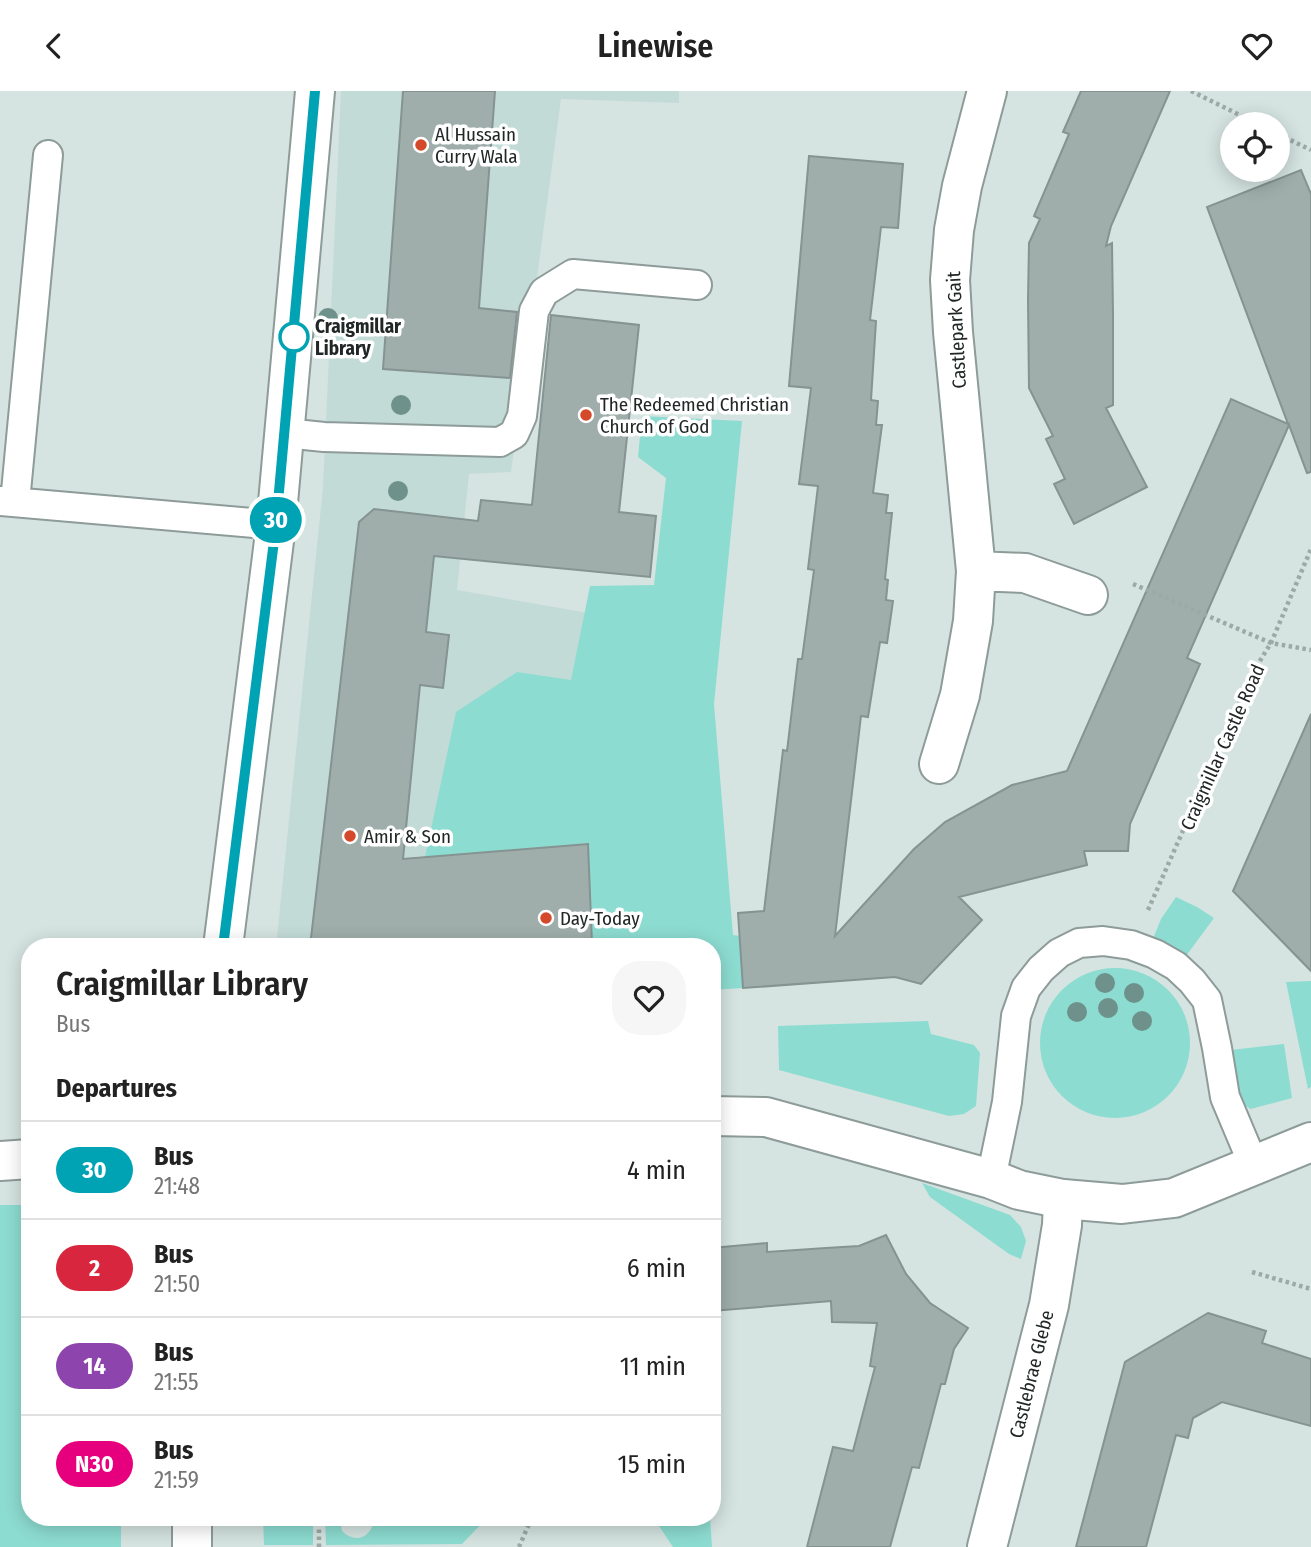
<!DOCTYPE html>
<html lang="en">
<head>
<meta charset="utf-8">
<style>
	:root { --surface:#fff; --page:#f6f6f6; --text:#222; --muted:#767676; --line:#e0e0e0 }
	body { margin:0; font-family:"Fira Sans Condensed",sans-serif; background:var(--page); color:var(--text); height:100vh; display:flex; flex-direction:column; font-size:26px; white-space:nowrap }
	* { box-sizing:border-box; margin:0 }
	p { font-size:23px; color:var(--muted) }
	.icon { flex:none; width:38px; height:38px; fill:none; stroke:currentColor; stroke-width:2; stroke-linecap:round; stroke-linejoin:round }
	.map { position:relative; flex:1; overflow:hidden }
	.sheet { position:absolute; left:21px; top:847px; width:700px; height:588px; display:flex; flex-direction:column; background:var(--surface); border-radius:28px; box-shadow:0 4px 18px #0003 }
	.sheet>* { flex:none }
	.badge { padding:0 14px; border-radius:23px; font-size:24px; line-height:46px }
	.tools { position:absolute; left:1220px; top:21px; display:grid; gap:14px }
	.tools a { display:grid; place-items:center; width:70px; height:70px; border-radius:50%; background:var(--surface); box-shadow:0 4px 18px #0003; font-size:35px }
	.map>.badge { position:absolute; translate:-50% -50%; box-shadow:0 0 0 4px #fff }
	h2 { padding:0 35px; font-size:26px; line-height:63px }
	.round { display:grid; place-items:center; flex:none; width:74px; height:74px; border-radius:28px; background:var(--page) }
	.headline { display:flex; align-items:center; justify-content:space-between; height:119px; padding:0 35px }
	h1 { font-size:33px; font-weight:600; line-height:52px }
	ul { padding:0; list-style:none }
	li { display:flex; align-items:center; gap:21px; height:98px; padding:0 35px; border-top:2px solid var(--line) }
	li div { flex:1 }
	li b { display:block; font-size:26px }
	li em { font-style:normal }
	li .badge { min-width:77px; font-weight:700; text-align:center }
	header { display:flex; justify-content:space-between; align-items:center; height:91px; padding:0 35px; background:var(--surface); font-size:32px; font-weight:600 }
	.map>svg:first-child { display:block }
	.built { fill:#c3dbd7 }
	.green { fill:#8ddcd1 }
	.building { fill:#9faeab; stroke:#859391; stroke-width:2 }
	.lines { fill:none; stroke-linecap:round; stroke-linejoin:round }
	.lane-casing { stroke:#8d9b99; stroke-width:32 }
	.street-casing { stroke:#8d9b99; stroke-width:42 }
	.secondary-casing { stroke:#8d9b99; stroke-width:42 }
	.primary-casing { stroke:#8d9b99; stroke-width:42 }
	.path { stroke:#9da9a7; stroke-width:4.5; stroke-dasharray:3.5 3.5; stroke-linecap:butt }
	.lane { stroke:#fff; stroke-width:28 }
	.street { stroke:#fff; stroke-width:38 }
	.secondary { stroke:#fff; stroke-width:38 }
	.primary { stroke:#fff; stroke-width:38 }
	.tree { fill:#6e918c }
	.line-casing { stroke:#fff; stroke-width:16 }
	.line { stroke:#00a3b4; stroke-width:10 }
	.poi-dot { fill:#d44929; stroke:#fff; stroke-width:2.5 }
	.stop-dot { fill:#fff; stroke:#00a3b4; stroke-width:3.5 }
	.labels { text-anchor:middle; stroke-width:7; stroke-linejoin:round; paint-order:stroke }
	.poi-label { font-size:19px; fill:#212726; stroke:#fff; text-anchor:start }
	.stop-label { font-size:19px; font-weight:bold; fill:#212726; stroke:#fff; text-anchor:start }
	.street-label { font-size:19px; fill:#212726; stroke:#fff }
</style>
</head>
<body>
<header><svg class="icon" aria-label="back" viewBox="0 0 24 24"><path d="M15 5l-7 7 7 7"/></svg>Linewise<svg class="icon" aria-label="heart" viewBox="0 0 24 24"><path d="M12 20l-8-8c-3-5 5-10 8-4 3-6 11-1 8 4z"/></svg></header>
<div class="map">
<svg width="1311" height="1456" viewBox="0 0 1311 1456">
	<rect width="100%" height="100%" fill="#d5e4e1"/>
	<!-- built -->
	<path class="built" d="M 341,0 L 679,0 L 679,12 L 561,8 L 511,381 L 469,383 L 457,499 L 617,527 L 625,856 L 276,856 L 323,396 Z"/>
	<!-- green -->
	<path class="green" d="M 642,325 L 742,330 L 714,613 L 733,844 L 740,845 L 743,897 L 712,899 L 712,856 L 634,856 L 633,851 L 592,853 L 587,753 L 425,766 L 456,621 L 517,581 L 571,589 L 590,495 L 654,494 L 666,387 L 638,366 Z
		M 1176,806 L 1197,816 L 1214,827 L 1183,869 L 1152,850 L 1161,828 Z
		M1040 952a75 75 0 1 1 150 0a75 75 0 1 1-150 0Z
		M 1311,890 L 1311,996 L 1308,998 L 1286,891 Z
		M 928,930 L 931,943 L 974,954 L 980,962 L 976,1015 L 964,1023 L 949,1025 L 779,979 L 778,935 Z
		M 1284,953 L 1292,1007 L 1251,1018 C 1230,1007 1231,979 1231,959 Z
		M 922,1092 L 1010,1124 L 1021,1136 L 1026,1150 L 1021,1168 L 1009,1163 L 930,1106 Z
		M 0,1114 L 30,1114 L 30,1426 L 121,1426 L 121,1456 L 0,1456 Z
		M 263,1426 L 313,1426 L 313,1454 L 264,1454 Z
		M 325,1426 L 339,1426 L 342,1440 C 356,1454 373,1446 374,1426 L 488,1426 L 462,1453 L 326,1454 Z
		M 653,1426 L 710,1426 L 712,1456 L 673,1456 Z"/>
	<!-- building -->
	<path class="building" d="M 403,0 L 495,0 L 479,217 L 517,221 L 510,287 L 383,278 Z
		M 1081,0 L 1170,0 L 1111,135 L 1106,155 L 1112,152 L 1113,224 L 1113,314 L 1106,317 L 1147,396 L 1074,433 L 1054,393 L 1065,388 L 1046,348 L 1053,345 L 1029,297 L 1028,209 L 1029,152 L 1040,128 L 1034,125 L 1069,43 L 1063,41 Z
		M 809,65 L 903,73 L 898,137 L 881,136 L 870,229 L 876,230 L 871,309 L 878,310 L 876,334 L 882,334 L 873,402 L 888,404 L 886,422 L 892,422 L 885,488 L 888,489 L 886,509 L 893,510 L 887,552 L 880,551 L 868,626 L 861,625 L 835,845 L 914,758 L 945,731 L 1012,694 L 1067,680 L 1231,308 L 1288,333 L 1207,116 L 1301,79 L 1311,103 L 1311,381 L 1307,382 L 1289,334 L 1187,567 L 1200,573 L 1130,733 L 1128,760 L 1084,760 L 1087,774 L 959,806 L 982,829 L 921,893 L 895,886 L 743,897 L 738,822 L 764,820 L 783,659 L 787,660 L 798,568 L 802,568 L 814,479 L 808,478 L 818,395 L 799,393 L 811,297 L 789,295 Z
		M 551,224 L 639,234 L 619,421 L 656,425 L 650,486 L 434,465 L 426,541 L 449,544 L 443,597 L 420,594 L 403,768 L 588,753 L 592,853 L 557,856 L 310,856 L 359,431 L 374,418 L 478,430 L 481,409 L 532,414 Z
		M 1311,623 L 1311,880 L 1233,800 Z
		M 886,1144 L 906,1183 L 930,1212 L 968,1237 L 954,1258 L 945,1293 L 941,1293 L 919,1377 L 912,1376 L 890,1456 L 807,1456 L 833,1356 L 853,1360 L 875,1276 L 870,1275 L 877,1232 L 832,1231 L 831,1210 L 712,1220 L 712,1157 L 767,1152 L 767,1161 L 826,1157 L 859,1155 Z
		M 1208,1222 L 1266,1240 L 1262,1252 L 1311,1268 L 1311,1335 L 1222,1311 L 1193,1327 L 1188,1347 L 1176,1344 L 1146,1456 L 1076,1456 L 1125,1271 Z"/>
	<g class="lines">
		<!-- lane casing -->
		<g class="lane-casing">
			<path id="lane" d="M 285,342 L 324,346 L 500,351 L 514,343 L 522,325 L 534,220 L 544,201 L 573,183 L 697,194
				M 0,410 L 276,434
				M 15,411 L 48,64
				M 991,1088 L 1007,1011 L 1016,925 L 1026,897 L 1041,878 L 1059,862 L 1079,852 L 1103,850 L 1131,854 L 1155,863 L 1176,875 L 1192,890 L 1207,909 L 1217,957 L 1225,1006 L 1254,1075"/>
		</g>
		<!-- street casing -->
		<g class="street-casing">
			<path id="street" d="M 976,480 L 1025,482 L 1088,504
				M 939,673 L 960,604 L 973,530 L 976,480 L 953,241 L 950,189 L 954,139 L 962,95 L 987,0
				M 987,1456 L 1049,1214 L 1062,1134 L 1063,1108"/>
		</g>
		<!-- secondary casing -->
		<g class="secondary-casing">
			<path id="secondary" d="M 712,1025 L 766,1026 L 991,1088 L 1019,1099 L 1063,1108 L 1122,1113 L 1174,1107 L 1311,1051
				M 0,1070 L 30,1068"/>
		</g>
		<!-- primary casing -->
		<g class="primary-casing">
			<path id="primary" d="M 223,856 L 276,434 L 315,0
				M 192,1426 L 192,1456"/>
		</g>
		<!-- path -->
		<path class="path" d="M 1191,0 L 1258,33
			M 1278,43 L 1311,59
			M 1133,493 L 1271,552 L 1311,559
			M 1148,819 L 1253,581 L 1271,552 L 1311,458
			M 1252,1181 L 1311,1198
			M 319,1456 L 319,1426
			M 519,1456 L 532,1426"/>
		<!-- lane -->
		<use href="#lane" class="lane"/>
		<!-- street -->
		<use href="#street" class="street"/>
		<!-- secondary -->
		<use href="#secondary" class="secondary"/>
		<!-- primary -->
		<use href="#primary" class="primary"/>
	</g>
	<!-- trees -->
	<g class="tree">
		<circle cx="328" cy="227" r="10"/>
		<circle cx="401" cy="314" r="10"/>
		<circle cx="398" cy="400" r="10"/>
		<circle cx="1105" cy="892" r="10"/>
		<circle cx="1134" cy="902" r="10"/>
		<circle cx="1108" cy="917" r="10"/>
		<circle cx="1077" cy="921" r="10"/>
		<circle cx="1142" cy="930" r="10"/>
	</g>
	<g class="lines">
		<!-- line casing -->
		<g class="line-casing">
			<path id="line" d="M 223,856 L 276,434 L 315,0"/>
		</g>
		<!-- line -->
		<use href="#line" class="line"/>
	</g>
	<!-- markers -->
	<g class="poi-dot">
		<circle cx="421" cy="54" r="7"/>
		<circle cx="586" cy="324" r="7"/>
		<circle cx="350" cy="745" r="7"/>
		<circle cx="546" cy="827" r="7"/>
	</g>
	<circle class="stop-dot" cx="294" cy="246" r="14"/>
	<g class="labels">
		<!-- poi labels -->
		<g class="poi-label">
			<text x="435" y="50">Al Hussain<tspan x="435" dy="22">Curry Wala</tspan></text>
			<text x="600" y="320">The Redeemed Christian<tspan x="600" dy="22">Church of God</tspan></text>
			<text x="364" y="752">Amir &amp; Son</text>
			<text x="560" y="834">Day-Today</text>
		</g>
		<!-- stop labels -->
		<g class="stop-label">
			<text x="315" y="242">Craigmillar<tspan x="315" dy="22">Library</tspan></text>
		</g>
		<!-- street labels -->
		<g class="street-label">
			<text transform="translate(956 239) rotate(-93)" y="7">Castlepark Gait</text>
			<text transform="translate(1222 656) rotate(-66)" y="7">Craigmillar Castle Road</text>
			<text transform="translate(1031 1283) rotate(-76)" y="7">Castlebrae Glebe</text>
		</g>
	</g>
</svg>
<div class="tools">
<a><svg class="icon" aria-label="locate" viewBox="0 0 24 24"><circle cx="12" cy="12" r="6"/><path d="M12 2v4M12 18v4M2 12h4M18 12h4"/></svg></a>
</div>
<b class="badge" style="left:276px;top:429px;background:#00a3b4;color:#fff">30</b>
<section class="sheet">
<div class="headline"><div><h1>Craigmillar Library</h1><p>Bus</p></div><a class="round"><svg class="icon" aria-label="heart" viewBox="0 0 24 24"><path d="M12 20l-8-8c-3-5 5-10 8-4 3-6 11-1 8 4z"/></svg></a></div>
<h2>Departures</h2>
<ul>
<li><span class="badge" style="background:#00a3b4;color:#fff">30</span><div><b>Bus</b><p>21:48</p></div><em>4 min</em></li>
<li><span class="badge" style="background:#d7263d;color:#fff">2</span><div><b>Bus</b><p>21:50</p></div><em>6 min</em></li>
<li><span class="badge" style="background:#8e44ad;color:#fff">14</span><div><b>Bus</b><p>21:55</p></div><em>11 min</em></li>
<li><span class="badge" style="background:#e6007e;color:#fff">N30</span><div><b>Bus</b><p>21:59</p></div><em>15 min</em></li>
</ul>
</section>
</div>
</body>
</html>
